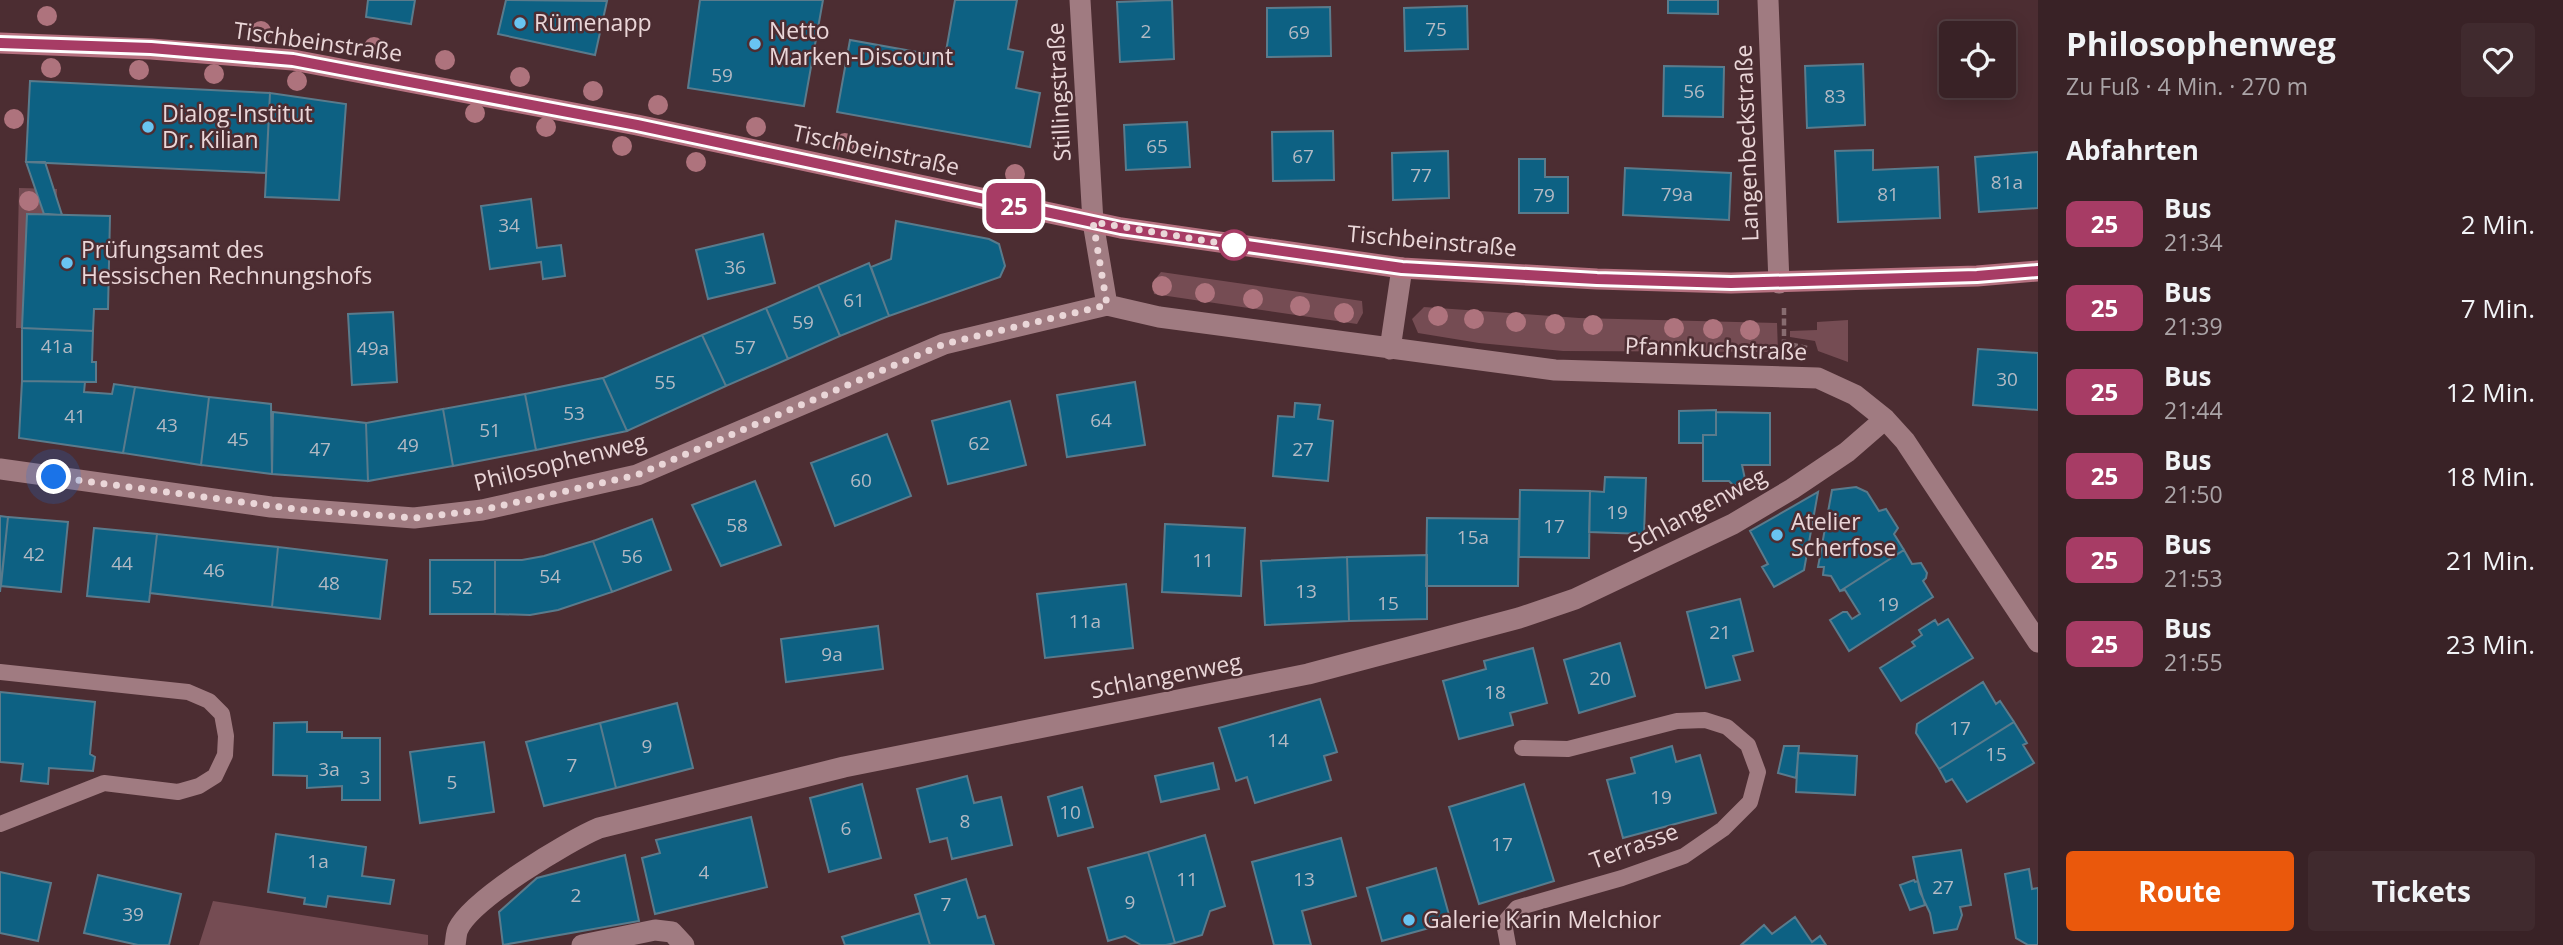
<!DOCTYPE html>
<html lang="de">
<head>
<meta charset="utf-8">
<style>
	:root { --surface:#392226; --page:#402a2e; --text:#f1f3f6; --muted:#aba4a7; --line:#533f43; --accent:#ea580c }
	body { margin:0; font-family:"Open Sans",sans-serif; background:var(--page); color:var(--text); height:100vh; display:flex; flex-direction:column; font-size:26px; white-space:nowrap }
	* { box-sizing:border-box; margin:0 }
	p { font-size:23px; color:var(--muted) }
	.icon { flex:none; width:38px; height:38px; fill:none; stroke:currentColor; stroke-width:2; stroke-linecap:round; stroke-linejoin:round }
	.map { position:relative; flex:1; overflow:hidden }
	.details { display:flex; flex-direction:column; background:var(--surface); width:525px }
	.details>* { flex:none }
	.badge { padding:0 14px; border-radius:10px; font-size:24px; line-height:46px }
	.controls { position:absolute; left:1939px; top:21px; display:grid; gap:14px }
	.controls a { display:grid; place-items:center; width:77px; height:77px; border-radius:7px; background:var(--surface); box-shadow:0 4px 18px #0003,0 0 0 2px var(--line); font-size:35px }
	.you { position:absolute; width:35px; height:35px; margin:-18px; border:5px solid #fff; border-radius:50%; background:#1a73e8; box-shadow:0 0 0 10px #1a73e833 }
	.map>.badge { position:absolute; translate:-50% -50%; box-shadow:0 0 0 4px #fff }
	h2 { padding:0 28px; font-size:26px; line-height:63px }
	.round { display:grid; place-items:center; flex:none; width:74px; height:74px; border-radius:7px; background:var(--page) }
	.summary { display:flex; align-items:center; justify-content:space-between; height:119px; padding:0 28px }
	h1 { font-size:33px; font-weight:700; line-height:52px }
	.action { display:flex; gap:14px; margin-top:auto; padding:14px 28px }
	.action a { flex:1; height:80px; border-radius:7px; background:var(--accent); color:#fff; font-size:28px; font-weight:700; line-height:80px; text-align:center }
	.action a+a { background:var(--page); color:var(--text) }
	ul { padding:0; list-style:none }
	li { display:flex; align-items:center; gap:21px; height:84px; padding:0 28px }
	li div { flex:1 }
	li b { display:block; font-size:26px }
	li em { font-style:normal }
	li .badge { min-width:77px; font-weight:700; text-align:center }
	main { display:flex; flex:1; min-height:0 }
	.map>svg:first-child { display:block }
	.green { fill:#754c53 }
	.building { fill:#0d6183; stroke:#5a7b8c; stroke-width:2 }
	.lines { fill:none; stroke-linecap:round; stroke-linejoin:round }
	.path { stroke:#876c70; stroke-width:4.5; stroke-dasharray:7 3.5; stroke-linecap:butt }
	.service { stroke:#a07b81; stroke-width:16 }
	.minor { stroke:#a07b81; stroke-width:21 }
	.secondary { stroke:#b67180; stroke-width:21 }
	.tree { fill:#ae737d }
	.line-casing { stroke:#fff; stroke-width:16 }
	.line { stroke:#a73c65; stroke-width:10 }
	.walk { stroke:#ead6d8; stroke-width:7; stroke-dasharray:0 12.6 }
	.poi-dot { fill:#69c4f1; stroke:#4c2d32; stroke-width:2.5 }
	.stop-dot { fill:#fff; stroke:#a73c65; stroke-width:3.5 }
	.labels { text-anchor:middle; stroke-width:5; stroke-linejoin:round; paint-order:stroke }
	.number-label { font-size:19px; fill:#b3b9c3 }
	.poi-label { font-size:23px; fill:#ead6d8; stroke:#4c2d32; text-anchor:start }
	.street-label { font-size:23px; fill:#ead6d8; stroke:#4c2d32 }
</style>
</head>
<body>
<main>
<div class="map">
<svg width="2038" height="945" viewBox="0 0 2038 945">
	<rect width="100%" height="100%" fill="#4c2d32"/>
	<!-- green -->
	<path class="green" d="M 19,188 L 57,189 L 56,215 L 27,214 L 22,328 L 16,328 Z
		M 1161,272 L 1362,301 L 1363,313 L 1357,324 L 1154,294 L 1152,283 Z
		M 1424,307 L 1579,318 L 1777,323 L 1778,352 L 1563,351 L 1479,343 L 1418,333 L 1412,319 Z
		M 1848,320 L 1848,362 L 1818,351 L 1815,341 L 1790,337 L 1790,331 L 1817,330 L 1817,322 Z
		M 213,901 L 428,935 L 428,945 L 199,945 Z"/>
	<!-- building -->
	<path class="building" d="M 368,0 L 415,0 L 411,24 L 366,17 Z
		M 506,0 L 607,1 L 595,55 L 498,34 Z
		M 700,0 L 823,0 L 804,106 L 688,88 Z
		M 955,0 L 1017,0 L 1008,49 L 1023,52 L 1016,88 L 1040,93 L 1030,147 L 837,112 L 850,40 L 945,57 Z
		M 1172,0 L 1174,59 L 1120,62 L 1117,2 Z
		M 1668,0 L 1718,0 L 1718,14 L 1668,13 Z
		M 1467,6 L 1468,49 L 1405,51 L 1404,8 Z
		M 1330,7 L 1331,56 L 1267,57 L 1267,8 Z
		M 1863,64 L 1865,125 L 1807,128 L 1805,66 Z
		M 1664,66 L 1724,67 L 1723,117 L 1663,116 Z
		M 30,81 L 270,93 L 266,173 L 26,162 Z
		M 270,93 L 346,104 L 339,200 L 265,197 Z
		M 1187,122 L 1190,167 L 1126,170 L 1124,125 Z
		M 1333,131 L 1334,180 L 1273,181 L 1272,132 Z
		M 1873,150 L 1873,170 L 1938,167 L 1940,218 L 1838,222 L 1835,151 Z
		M 1448,151 L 1449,198 L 1393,200 L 1392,153 Z
		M 2038,152 L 2038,208 L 1979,212 L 1975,157 Z
		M 1519,159 L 1545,159 L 1545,177 L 1568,177 L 1568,213 L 1519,213 Z
		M 26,162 L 45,162 L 62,215 L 44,214 Z
		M 1625,168 L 1731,173 L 1729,220 L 1623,215 Z
		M 531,199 L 537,248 L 561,245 L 565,276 L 543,279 L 541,262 L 490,269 L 481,206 Z
		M 27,214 L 110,216 L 108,309 L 94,309 L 93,331 L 22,328 Z
		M 896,221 L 989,239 L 999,244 L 1005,266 L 1000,277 L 889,316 L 871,267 L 891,259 Z
		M 763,234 L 775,283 L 708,299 L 696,250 Z
		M 869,263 L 889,316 L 840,336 L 818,285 Z
		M 818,285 L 840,336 L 788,359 L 766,308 Z
		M 766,308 L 788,359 L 726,386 L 702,335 Z
		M 393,312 L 397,382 L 352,385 L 348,314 Z
		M 22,328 L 93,331 L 92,362 L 96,362 L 96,382 L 22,381 Z
		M 702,335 L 726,386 L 627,431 L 603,378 Z
		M 1978,349 L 2038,353 L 2038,410 L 1973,405 Z
		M 603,378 L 627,431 L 536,450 L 525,394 Z
		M 22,381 L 85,382 L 84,392 L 112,394 L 114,384 L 135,387 L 123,453 L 19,438 Z
		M 1135,382 L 1145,445 L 1067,457 L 1057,395 Z
		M 135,387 L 209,397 L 201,465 L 123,453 Z
		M 525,394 L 536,450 L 453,466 L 443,409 Z
		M 209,397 L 271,404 L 272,474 L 201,465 Z
		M 1010,401 L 1026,465 L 948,484 L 932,421 Z
		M 1295,403 L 1320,405 L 1318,419 L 1333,421 L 1328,481 L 1273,476 L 1278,416 L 1294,417 Z
		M 443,409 L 453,466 L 368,481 L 366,423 Z
		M 1716,410 L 1716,435 L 1703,435 L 1703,443 L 1679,443 L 1679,411 Z
		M 273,412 L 366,423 L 368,481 L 272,474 Z
		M 1716,412 L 1770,413 L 1770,465 L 1742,465 L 1745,479 L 1741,485 L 1733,485 L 1729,481 L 1703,481 L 1703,435 L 1716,435 Z
		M 887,434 L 911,496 L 835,526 L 811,463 Z
		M 1605,477 L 1646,478 L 1644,534 L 1589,532 L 1590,491 L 1604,492 Z
		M 755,481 L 781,545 L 721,566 L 692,505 Z
		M 1856,487 L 1867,492 L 1879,511 L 1886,509 L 1898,528 L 1894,534 L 1904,550 L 1840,591 L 1831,576 L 1823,575 L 1824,567 L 1818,567 L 1832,490 Z
		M 1520,490 L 1590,491 L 1589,558 L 1519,557 Z
		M 1818,492 L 1804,570 L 1774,587 L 1762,567 L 1768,564 L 1750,531 Z
		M 0,516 L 8,517 L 0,592 Z
		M 8,517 L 68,522 L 61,592 L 1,586 Z
		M 1427,518 L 1519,519 L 1518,586 L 1426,586 Z
		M 652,519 L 671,570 L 612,592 L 593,541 Z
		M 1165,524 L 1245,528 L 1241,596 L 1162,592 Z
		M 94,528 L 157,534 L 149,602 L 87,596 Z
		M 157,534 L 278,547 L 272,607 L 150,593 Z
		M 593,541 L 612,592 L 558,610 L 530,615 L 495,614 L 495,560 L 522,560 L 544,556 Z
		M 278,547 L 387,560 L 380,619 L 272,607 Z
		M 1904,550 L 1912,564 L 1921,563 L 1927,573 L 1926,578 L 1923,581 L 1933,597 L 1849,651 L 1830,620 L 1843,612 L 1847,612 L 1852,619 L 1860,614 L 1845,590 L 1840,591 Z
		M 1427,555 L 1427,619 L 1349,621 L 1347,557 Z
		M 1347,557 L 1349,621 L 1265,625 L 1261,561 Z
		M 430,560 L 495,560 L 495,614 L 430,614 Z
		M 1126,584 L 1133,648 L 1045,658 L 1037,594 Z
		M 1740,599 L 1753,651 L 1733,656 L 1740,680 L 1706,688 L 1687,612 Z
		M 1948,619 L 1973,658 L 1901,701 L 1880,668 L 1915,646 L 1912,642 L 1922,635 L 1919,630 L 1935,620 L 1938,625 Z
		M 878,626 L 883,669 L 786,682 L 781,639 Z
		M 1620,643 L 1635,696 L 1579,713 L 1564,660 Z
		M 1533,648 L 1547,703 L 1510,713 L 1513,725 L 1459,739 L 1443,681 L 1486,669 L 1484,661 Z
		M 1983,682 L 1996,704 L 2000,701 L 2014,722 L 1939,769 L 1916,733 L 1917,724 Z
		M 0,692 L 95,702 L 90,754 L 95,757 L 93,771 L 49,768 L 48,784 L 21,781 L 23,764 L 0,762 Z
		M 1320,699 L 1337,752 L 1324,756 L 1331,780 L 1255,803 L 1247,777 L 1236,781 L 1219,728 Z
		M 677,703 L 693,768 L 616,788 L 600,723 Z
		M 307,722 L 307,732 L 342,732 L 342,738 L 380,738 L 380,800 L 342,800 L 342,786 L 307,788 L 307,776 L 273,775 L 274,723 Z
		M 2014,722 L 2027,743 L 2023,745 L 2034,763 L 1967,802 L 1952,779 L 1946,782 L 1939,769 Z
		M 600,723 L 616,788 L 544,806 L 526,742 Z
		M 484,742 L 494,812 L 420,823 L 410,752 Z
		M 1672,746 L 1676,762 L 1700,755 L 1716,813 L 1623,838 L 1607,780 L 1635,773 L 1631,758 Z
		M 1784,746 L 1799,746 L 1796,778 L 1778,773 Z
		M 1798,753 L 1857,756 L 1855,795 L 1796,792 Z
		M 1213,763 L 1219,789 L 1161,802 L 1155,776 Z
		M 967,776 L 974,803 L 1001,797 L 1012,845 L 952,859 L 947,838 L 930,842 L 917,789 Z
		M 862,784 L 881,858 L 829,872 L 810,798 Z
		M 1524,784 L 1554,881 L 1479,904 L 1449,807 Z
		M 1082,787 L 1093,827 L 1058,836 L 1048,797 Z
		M 751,817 L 767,887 L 655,914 L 642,858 L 660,853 L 656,840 Z
		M 276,834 L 366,847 L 362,876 L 394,880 L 390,904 L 328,896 L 326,907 L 304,904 L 305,898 L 268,892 Z
		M 1205,835 L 1225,906 L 1210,911 L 1202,935 L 1175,943 L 1148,852 Z
		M 1341,838 L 1356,896 L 1302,911 L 1311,945 L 1274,945 L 1252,862 Z
		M 1961,850 L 1971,905 L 1960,907 L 1962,915 L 1957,929 L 1934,933 L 1930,913 L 1920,892 L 1913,857 Z
		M 1148,852 L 1175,943 L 1166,945 L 1141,945 L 1125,936 L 1108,941 L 1088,868 Z
		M 625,855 L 639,921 L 503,945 L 499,912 L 537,878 Z
		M 1436,868 L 1451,922 L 1382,941 L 1367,888 Z
		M 2029,869 L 2032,889 L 2038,888 L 2038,945 L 2028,945 L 2016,938 L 2005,874 Z
		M 0,872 L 51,883 L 38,941 L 0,933 Z
		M 98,875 L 181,894 L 169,945 L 138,945 L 84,933 Z
		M 966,879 L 978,918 L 985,916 L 994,945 L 930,945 L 915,895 Z
		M 1914,880 L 1915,882 L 1918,881 L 1925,905 L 1910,910 L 1900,885 Z
		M 920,913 L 930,945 L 845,945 L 842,937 Z
		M 1795,917 L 1812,942 L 1820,936 L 1826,945 L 1741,945 L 1764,925 L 1772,934 Z"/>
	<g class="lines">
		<!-- path -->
		<path class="path" d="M 1784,308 L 1784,343 L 1807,348"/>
		<!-- service -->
		<path class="service" d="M 0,672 L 188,692 L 209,701 L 222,714 L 226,736 L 225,755 L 215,776 L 199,786 L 178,792 L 104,783 L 0,824
			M 1508,945 L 1504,923 L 1517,908 L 1622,878 L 1684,856 L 1723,829 L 1750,802 L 1758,772 L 1748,745 L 1727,727 L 1705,720 L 1677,721 L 1568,749 L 1522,748"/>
		<!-- minor -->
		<path class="minor" d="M 1080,0 L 1093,222 L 1107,305
			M 1768,0 L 1779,283
			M 1390,349 L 1402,268
			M 0,469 L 271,507 L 414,518 L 482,510 L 637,475 L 944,344 L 1107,305 L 1159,317 L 1555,370 L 1818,378 L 1855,395 L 1885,419 L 1905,441 L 2038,642
			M 455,945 C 456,940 456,933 458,929 C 472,899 568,841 599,828 L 844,767 L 1308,674 L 1519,618 L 1575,599 L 1733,524 L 1792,489 L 1847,452 L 1885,419
			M 582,945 L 655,930 L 672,932 L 684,945"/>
		<!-- secondary -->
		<path class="secondary" d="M 0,43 L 151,49 L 293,60 L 637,125 L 1121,228 L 1402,268 L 1597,279 L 1731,283 L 1977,276 L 2038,271"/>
	</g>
	<!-- trees -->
	<g class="tree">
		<circle cx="47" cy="16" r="10"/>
		<circle cx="261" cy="31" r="10"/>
		<circle cx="374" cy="47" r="10"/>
		<circle cx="445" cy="60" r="10"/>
		<circle cx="51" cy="68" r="10"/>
		<circle cx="139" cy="70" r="10"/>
		<circle cx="214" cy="74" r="10"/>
		<circle cx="520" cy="77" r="10"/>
		<circle cx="297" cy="81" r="10"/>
		<circle cx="593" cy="91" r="10"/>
		<circle cx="658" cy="105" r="10"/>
		<circle cx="475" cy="113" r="10"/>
		<circle cx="14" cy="119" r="10"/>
		<circle cx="546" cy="127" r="10"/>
		<circle cx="756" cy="127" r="10"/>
		<circle cx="845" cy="143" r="10"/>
		<circle cx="622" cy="146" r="10"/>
		<circle cx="696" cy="162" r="10"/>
		<circle cx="1015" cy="174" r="10"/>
		<circle cx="29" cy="201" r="10"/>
		<circle cx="1162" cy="286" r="10"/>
		<circle cx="1205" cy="293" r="10"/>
		<circle cx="1253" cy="299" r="10"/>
		<circle cx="1300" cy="306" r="10"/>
		<circle cx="1344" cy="313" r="10"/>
		<circle cx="1438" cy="316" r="10"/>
		<circle cx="1474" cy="319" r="10"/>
		<circle cx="1516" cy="322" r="10"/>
		<circle cx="1555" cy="324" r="10"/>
		<circle cx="1593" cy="325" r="10"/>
		<circle cx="1674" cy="328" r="10"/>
		<circle cx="1713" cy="329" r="10"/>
		<circle cx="1750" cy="330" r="10"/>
	</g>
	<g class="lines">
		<!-- line casing -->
		<g class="line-casing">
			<path id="line" d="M 0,43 L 151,48 L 293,60 L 637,125 L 1121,228 L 1402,268 L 1597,279 L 1731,283 L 1977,276 L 2038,271"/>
		</g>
		<!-- line -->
		<use href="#line" class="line"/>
		<!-- walk -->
		<path class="walk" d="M 54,477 L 295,509 L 414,518 L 482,510 L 637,475 L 944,344 L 1107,305 L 1093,222 L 1238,246 L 1234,245"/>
	</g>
	<!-- markers -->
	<g class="poi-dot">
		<circle cx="520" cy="23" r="7"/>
		<circle cx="755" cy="44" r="7"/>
		<circle cx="148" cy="127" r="7"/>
		<circle cx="67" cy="263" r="7"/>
		<circle cx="1777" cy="535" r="7"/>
		<circle cx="1409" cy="920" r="7"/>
	</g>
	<circle class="stop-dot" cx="1234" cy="245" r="14"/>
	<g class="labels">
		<!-- number labels -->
		<g class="number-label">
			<text x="1436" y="36">75</text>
			<text x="1146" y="38">2</text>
			<text x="1299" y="39">69</text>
			<text x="722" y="82">59</text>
			<text x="1694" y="98">56</text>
			<text x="1835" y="103">83</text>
			<text x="1157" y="153">65</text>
			<text x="1303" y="163">67</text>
			<text x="1421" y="182">77</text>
			<text x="2007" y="189">81a</text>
			<text x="1677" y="201">79a</text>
			<text x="1888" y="201">81</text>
			<text x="1544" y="202">79</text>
			<text x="509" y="232">34</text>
			<text x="735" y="274">36</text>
			<text x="854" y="307">61</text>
			<text x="803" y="329">59</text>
			<text x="57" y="353">41a</text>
			<text x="745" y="354">57</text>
			<text x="373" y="355">49a</text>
			<text x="2007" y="386">30</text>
			<text x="665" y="389">55</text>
			<text x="574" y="420">53</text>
			<text x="75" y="423">41</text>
			<text x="1101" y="427">64</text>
			<text x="167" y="432">43</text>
			<text x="490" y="437">51</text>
			<text x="238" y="446">45</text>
			<text x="979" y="450">62</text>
			<text x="408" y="452">49</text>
			<text x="320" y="456">47</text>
			<text x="1303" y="456">27</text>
			<text x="861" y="487">60</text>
			<text x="1617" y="519">19</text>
			<text x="737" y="532">58</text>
			<text x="1554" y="533">17</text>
			<text x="1473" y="544">15a</text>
			<text x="34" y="561">42</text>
			<text x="632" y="563">56</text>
			<text x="1203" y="567">11</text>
			<text x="122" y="570">44</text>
			<text x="214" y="577">46</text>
			<text x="550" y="583">54</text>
			<text x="329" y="590">48</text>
			<text x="462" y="594">52</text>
			<text x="1306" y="598">13</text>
			<text x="1388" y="610">15</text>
			<text x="1888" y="611">19</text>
			<text x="1085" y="628">11a</text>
			<text x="1720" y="639">21</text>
			<text x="832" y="661">9a</text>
			<text x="1600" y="685">20</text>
			<text x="1495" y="699">18</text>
			<text x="1960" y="735">17</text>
			<text x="1278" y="747">14</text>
			<text x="647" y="753">9</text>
			<text x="1996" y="761">15</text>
			<text x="572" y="772">7</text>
			<text x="329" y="776">3a</text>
			<text x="365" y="784">3</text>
			<text x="452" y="789">5</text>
			<text x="1661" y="804">19</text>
			<text x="1070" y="819">10</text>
			<text x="965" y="828">8</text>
			<text x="846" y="835">6</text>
			<text x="1502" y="851">17</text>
			<text x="318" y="868">1a</text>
			<text x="704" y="879">4</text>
			<text x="1187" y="886">11</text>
			<text x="1304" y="886">13</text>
			<text x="1943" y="894">27</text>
			<text x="576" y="902">2</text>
			<text x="1130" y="909">9</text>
			<text x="946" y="911">7</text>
			<text x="133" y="921">39</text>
		</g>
		<!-- poi labels -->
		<g class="poi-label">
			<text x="534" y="31">Rümenapp</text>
			<text x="769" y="39">Netto<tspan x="769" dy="26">Marken-Discount</tspan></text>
			<text x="162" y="122">Dialog-Institut<tspan x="162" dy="26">Dr. Kilian</tspan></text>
			<text x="81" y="258">Prüfungsamt des<tspan x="81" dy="26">Hessischen Rechnungshofs</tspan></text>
			<text x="1791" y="530">Atelier<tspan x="1791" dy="26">Scherfose</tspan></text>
			<text x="1423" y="928">Galerie Karin Melchior</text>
		</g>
		<!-- street labels -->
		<g class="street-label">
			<text transform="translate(318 42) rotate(8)" y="8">Tischbeinstraße</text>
			<text transform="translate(1059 92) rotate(-93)" y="8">Stillingstraße</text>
			<text transform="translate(1747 143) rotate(-92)" y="8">Langenbeckstraße</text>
			<text transform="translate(876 150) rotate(12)" y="8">Tischbeinstraße</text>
			<text transform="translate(1432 241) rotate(5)" y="8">Tischbeinstraße</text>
			<text transform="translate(1716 349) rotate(2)" y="8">Pfannkuchstraße</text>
			<text transform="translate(560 462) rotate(-14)" y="8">Philosophenweg</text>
			<text transform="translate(1697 510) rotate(-28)" y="8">Schlangenweg</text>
			<text transform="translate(1166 676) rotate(-11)" y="8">Schlangenweg</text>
			<text transform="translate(1634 846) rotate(-20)" y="8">Terrasse</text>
		</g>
	</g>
</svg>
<div class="controls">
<a><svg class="icon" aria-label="locate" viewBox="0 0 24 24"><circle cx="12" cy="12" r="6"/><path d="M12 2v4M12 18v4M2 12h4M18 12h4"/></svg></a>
</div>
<div class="you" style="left:54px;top:477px"></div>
<b class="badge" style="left:1014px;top:206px;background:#a73c65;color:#fff">25</b>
</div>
<section class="details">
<div class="summary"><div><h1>Philosophenweg</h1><p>Zu Fuß · 4 Min. · 270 m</p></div><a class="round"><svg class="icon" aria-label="heart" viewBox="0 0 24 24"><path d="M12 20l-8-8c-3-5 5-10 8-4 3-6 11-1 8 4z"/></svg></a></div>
<h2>Abfahrten</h2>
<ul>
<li><span class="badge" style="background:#a73c65;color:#fff">25</span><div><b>Bus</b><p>21:34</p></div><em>2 Min.</em></li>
<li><span class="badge" style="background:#a73c65;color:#fff">25</span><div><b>Bus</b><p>21:39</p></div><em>7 Min.</em></li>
<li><span class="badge" style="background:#a73c65;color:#fff">25</span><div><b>Bus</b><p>21:44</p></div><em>12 Min.</em></li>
<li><span class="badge" style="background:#a73c65;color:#fff">25</span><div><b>Bus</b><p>21:50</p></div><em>18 Min.</em></li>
<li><span class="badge" style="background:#a73c65;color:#fff">25</span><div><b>Bus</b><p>21:53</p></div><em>21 Min.</em></li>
<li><span class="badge" style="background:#a73c65;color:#fff">25</span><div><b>Bus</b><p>21:55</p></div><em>23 Min.</em></li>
</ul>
<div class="action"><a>Route</a><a>Tickets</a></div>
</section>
</main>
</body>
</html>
